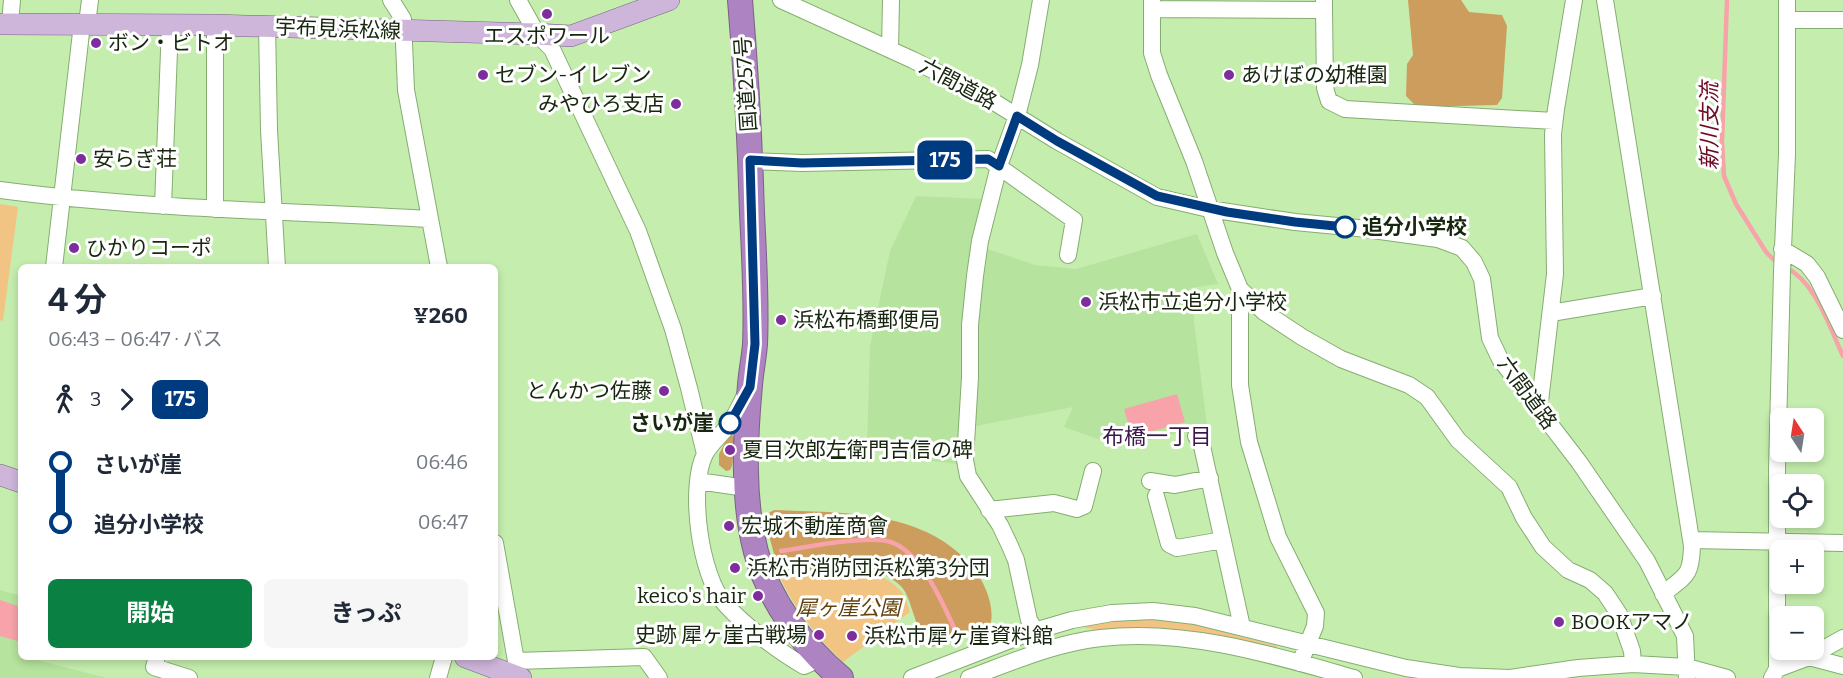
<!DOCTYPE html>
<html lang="ja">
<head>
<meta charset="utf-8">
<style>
	:root { --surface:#fff; --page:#f6f6f7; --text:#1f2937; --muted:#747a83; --accent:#0b8043 }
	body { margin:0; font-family:Bitter,"Noto Sans JP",serif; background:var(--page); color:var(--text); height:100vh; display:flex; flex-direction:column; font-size:22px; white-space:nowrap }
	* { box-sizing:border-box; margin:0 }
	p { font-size:20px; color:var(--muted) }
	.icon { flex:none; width:33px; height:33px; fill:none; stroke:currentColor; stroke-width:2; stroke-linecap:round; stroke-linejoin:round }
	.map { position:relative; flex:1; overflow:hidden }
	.sheet { position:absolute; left:18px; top:264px; width:480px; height:396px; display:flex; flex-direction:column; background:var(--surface); border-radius:9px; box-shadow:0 3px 9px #0003 }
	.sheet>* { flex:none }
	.badge { padding:0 12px; border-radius:9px; font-size:21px; line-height:39px }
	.needle { width:39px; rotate:348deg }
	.controls { position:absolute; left:1770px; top:408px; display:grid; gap:12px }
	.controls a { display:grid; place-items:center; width:54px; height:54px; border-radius:9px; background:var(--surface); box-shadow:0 3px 9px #0003; font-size:30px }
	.map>.badge { position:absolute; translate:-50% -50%; box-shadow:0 0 0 3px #fff }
	.legs { display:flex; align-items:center; gap:9px; height:66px; padding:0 30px; font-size:20px }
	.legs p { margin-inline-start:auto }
	.overview { display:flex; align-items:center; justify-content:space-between; height:102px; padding:0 30px }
	h1 { font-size:33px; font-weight:700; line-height:45px }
	.cta { display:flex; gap:12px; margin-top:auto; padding:12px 30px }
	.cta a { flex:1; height:69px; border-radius:9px; background:var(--accent); color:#fff; font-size:24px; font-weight:700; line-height:69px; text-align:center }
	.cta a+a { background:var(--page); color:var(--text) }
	ul { padding:0 30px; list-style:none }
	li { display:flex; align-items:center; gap:21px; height:60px; font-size:22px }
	li i { display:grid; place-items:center; width:9px; height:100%; margin:0 8px; background:currentColor }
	li i::after { content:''; width:15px; height:15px; margin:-8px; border:4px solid; border-radius:50%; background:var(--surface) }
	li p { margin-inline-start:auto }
	li:first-child i { background:linear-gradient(#0000 50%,currentColor 0) }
	li:last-child i { background:linear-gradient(currentColor 50%,#0000 0) }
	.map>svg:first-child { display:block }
	.built { fill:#b6e39e }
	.green { fill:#f2c484 }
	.forest { fill:#cc9d5c }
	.water { fill:#f7a3a9 }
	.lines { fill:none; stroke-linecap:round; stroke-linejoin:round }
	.stream { stroke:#f7a3a9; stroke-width:4.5 }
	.minor-casing { stroke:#86ad71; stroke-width:18 }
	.major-casing { stroke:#796283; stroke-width:22 }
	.highway-casing { stroke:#796283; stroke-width:26 }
	.minor { stroke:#fff; stroke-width:16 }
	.major { stroke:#ceb5da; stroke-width:21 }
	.highway { stroke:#ae83c2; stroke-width:24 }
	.line-1-casing { stroke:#fff; stroke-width:14 }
	.line-1 { stroke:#003b80; stroke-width:9 }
	.poi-dot { fill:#7e2d9d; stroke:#fff; stroke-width:2 }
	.stop-1-dot { fill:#fff; stroke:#003b80; stroke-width:3 }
	.labels { text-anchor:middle; stroke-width:6; stroke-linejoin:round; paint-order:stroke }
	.street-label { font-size:21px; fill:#17260e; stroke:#fff }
	.poi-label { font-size:21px; fill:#17260e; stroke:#fff; text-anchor:start }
	.stop-label { font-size:21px; font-weight:bold; fill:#17260e; stroke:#fff; text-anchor:start }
	.park-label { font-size:21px; font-style:italic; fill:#61420d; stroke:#fff }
	.water-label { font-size:22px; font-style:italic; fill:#6e0a23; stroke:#fff }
	.neighbourhood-label { font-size:22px; fill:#3d164c; stroke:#fff }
</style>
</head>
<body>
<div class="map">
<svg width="1843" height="678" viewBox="0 0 1843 678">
	<rect width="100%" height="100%" fill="#c5eeae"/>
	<!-- built -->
	<path class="built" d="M 916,196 L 983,199 L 963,376 L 957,464 L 905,458 L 867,445 L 870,346 L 890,251 Z
		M 1197,234 L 1218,284 L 1190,288 L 1207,426 L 1120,447 L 1064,427 L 1073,407 L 971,427 L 972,326 L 985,248 L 1035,265 L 1076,269 Z
		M 0,590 L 21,596 L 21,657 L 33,657 L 33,659 L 107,678 L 0,678 Z"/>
	<!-- green -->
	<path class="green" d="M 0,204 L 18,207 L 3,321 L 0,320 Z
		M 842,566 C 860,568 887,575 900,590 C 905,595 908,605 910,612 L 843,662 C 817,637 797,612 781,580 L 829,567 Z
		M 1136,619 L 1182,621 L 1277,646 L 1276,650 L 1179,630 L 1136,627 L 1099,630 L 1076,626 L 1097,622 Z"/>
	<!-- forest -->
	<path class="forest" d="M 1408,0 L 1461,0 L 1469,12 L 1502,15 L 1507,26 L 1502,98 L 1497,105 L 1417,107 L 1406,96 L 1407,64 L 1413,55 Z
		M 732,435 L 735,439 L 732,466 L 730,470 L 726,471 L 719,465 L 719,454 L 728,437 Z
		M 774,510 C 844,513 927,509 975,570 C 985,584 994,605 991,622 L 983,629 L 931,647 C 919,642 912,602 904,590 C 895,577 870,568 856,564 C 828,558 808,575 783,574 L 778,569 L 765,520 L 765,515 Z"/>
	<!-- water -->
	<path class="water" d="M 1177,394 L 1185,422 L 1132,437 L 1124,409 Z
		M 0,600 L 21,607 L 21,642 L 0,636 Z"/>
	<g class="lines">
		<!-- stream -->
		<path class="stream" d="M 1727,0 L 1722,142 L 1724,176 L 1736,204 L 1766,252 L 1777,263
			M 1785,267 C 1816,282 1829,326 1843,356
			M 781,551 C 808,547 862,536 887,541 C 921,548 946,610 959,639"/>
		<!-- minor casing -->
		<g class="minor-casing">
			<path id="minor" d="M 391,0 L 403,19 L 406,90 L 439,267
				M 518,0 L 537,34 L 552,49 L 638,231 L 673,329 L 689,388 L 705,454
				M 781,0 L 913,60 L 986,97 L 1057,141 L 1157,197 L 1209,209 L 1295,222 L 1358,228 L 1438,239 L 1462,248 L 1474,262 L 1482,279 L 1490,338 L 1500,359 L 1579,462 L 1647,561 L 1685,636 L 1687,678
				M 1041,0 L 1030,65 L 1017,116 L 999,166 L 980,241 L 975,276 L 970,325 L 970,377 L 965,460 L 968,476 L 1000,525 L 1010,546 L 1016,560 L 1029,620 L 1046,649
				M 1152,0 L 1152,53 L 1159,75 L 1194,161 L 1225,253 L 1240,289 L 1240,385 L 1249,442 L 1278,537 L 1316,613 L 1315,626 L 1300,663
				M 1605,0 L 1692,546 C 1691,577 1686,575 1663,594
				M 1152,9 L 1324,10 L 1324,0
				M 1324,10 L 1325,88 L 1329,101 L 1345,109 L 1554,121
				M 1787,20 L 1843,20
				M 10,24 L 12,0
				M 87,24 L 90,0
				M 267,26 L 269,130 L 277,267
				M 890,49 L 891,0
				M 750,161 L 802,163 L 988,159 L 1074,220 L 1068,255
				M 0,190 C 142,209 286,211 429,219
				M 163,206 L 170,25
				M 215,209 L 215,25
				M 1782,249 L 1807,264 L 1817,277 L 1843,330
				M 54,267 L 82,24
				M 1240,289 L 1264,312 L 1302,337 L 1341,359 L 1409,385 L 1427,397 L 1458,440 L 1509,487 L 1524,518 L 1543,547 L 1568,570 L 1590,580 L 1605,593 L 1619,614 L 1632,651 L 1633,664
				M 1551,313 L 1653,296
				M 746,394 C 740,404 736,416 728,426 C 721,435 710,444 705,454 C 688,487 700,576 725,604 C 745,626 778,651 804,666 L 819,659
				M 1539,410 L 1555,274 L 1553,134 L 1556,109 L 1574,0
				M 1196,436 L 1200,437 L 1242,627
				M 698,481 L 746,488
				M 1150,481 L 1175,485 L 1210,478
				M 1156,496 L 1169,544 L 1177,548 L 1223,540
				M 989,510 L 1054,503 L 1077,509 L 1084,506 L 1093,471
				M 1691,540 L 1843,543
				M 495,543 L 516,661 L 515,672
				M 157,657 L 154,667 L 189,678
				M 1809,657 L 1843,638
				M 516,661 L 644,657 L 659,678
				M 1777,669 L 1809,657 L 1843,666
				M 438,678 L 444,657
				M 912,678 L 1031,632 L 1072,620 L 1112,613 L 1153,611 L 1195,616 L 1406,668 L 1459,676 L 1510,678 L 1578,668 L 1633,664 L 1687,667 L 1727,678
				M 969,678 C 1012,662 1055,643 1101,638 C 1185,628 1273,655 1354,678
				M 1772,678 L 1777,669 L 1777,469 L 1782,272 L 1787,154 L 1787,0"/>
		</g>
		<!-- major casing -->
		<g class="major-casing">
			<path id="major" d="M 0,24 L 215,25 L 537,34 L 571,36 L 669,0
				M 0,475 L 21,482
				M 465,657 L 521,678"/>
		</g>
		<!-- highway casing -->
		<g class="highway-casing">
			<path id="highway" d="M 740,0 C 746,71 750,142 752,213 C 754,256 757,301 755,344 C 754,358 751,371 750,385 C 745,439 742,499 756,552 C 769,601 803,646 841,678"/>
		</g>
		<!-- minor -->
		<use href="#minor" class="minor"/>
		<!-- major -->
		<use href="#major" class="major"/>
		<!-- highway -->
		<use href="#highway" class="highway"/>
	</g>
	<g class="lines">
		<!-- line-1 casing -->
		<g class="line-1-casing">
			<path id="line-1" d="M 730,423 L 750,387 L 755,344 L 750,160 L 802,163 L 988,159 L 999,166 L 1017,116 L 1057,141 L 1157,196 L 1227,212 L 1295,222 L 1345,227"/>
		</g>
		<!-- line-1 -->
		<use href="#line-1" class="line-1"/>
	</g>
	<!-- markers -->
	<g class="poi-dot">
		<circle cx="547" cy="14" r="6"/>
		<circle cx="96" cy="43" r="6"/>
		<circle cx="483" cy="75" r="6"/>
		<circle cx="1229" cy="75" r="6"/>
		<circle cx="676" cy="104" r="6"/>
		<circle cx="81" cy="159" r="6"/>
		<circle cx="74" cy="248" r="6"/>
		<circle cx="1086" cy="302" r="6"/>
		<circle cx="781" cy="320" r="6"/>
		<circle cx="664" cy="391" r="6"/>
		<circle cx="730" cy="450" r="6"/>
		<circle cx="729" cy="526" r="6"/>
		<circle cx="735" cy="568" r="6"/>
		<circle cx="758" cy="596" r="6"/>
		<circle cx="1559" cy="622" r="6"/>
		<circle cx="819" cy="635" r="6"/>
		<circle cx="852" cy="636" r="6"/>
	</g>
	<g class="stop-1-dot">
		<circle cx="1345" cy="227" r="10"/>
		<circle cx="730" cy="423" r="10"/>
	</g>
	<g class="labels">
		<!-- street labels -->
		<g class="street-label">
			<text transform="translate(338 29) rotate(2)" y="7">宇布見浜松線</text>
			<text transform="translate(746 84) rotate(-94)" y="7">国道257号</text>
			<text transform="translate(958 84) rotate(28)" y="7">六間道路</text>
			<text transform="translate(1527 393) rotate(54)" y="7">六間道路</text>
		</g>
		<!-- poi labels -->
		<g class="poi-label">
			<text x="547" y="43" text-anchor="middle">エスポワール</text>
			<text x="108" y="50">ボン・ビトオ</text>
			<text x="495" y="82">セブン-イレブン</text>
			<text x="1241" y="82">あけぼの幼稚園</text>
			<text x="664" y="111" text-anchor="end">みやひろ支店</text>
			<text x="93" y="166">安らぎ荘</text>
			<text x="86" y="255">ひかりコーポ</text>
			<text x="1098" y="309">浜松市立追分小学校</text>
			<text x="793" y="327">浜松布橋郵便局</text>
			<text x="652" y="398" text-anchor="end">とんかつ佐藤</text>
			<text x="742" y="457">夏目次郎左衛門吉信の碑</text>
			<text x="741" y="533">宏城不動産商會</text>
			<text x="747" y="575">浜松市消防団浜松第3分団</text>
			<text x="746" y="603" text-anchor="end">keico's hair</text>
			<text x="1571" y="629">BOOKアマノ</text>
			<text x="807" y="642" text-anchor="end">史跡 犀ヶ崖古戦場</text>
			<text x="864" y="643">浜松市犀ヶ崖資料館</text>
		</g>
		<!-- stop labels -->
		<g class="stop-label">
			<text x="1362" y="234">追分小学校</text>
			<text x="714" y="430" text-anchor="end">さいが崖</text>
		</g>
		<!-- park labels -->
		<g class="park-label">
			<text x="848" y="615">犀ヶ崖公園</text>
		</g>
		<!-- water labels -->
		<g class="water-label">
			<text transform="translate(1709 126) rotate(-90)" y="8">新川支流</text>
		</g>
		<!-- neighbourhood labels -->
		<g class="neighbourhood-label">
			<text x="1157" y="444">布橋一丁目</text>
		</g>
	</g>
</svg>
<div class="controls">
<a><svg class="needle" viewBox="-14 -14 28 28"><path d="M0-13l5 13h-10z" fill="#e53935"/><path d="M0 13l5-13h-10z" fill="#747a83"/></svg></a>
<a><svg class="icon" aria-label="locate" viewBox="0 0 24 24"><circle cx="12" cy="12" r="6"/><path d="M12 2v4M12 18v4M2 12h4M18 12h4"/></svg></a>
<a>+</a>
<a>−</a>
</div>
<b class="badge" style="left:945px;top:160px;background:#003b80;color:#fff">175</b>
<section class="sheet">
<div class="overview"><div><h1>4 分</h1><p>06:43 – 06:47 · バス</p></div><b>¥260</b></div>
<div class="legs"><svg class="icon" aria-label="walk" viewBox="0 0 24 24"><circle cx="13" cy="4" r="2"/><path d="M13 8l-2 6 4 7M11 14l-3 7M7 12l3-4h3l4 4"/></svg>3<svg class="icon" aria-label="forward" viewBox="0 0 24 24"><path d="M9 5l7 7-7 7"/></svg><b class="badge" style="background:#003b80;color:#fff">175</b></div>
<ul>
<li><i style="color:#003b80"></i><b>さいが崖</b><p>06:46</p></li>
<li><i style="color:#003b80"></i><b>追分小学校</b><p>06:47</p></li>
</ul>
<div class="cta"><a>開始</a><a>きっぷ</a></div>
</section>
</div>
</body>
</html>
